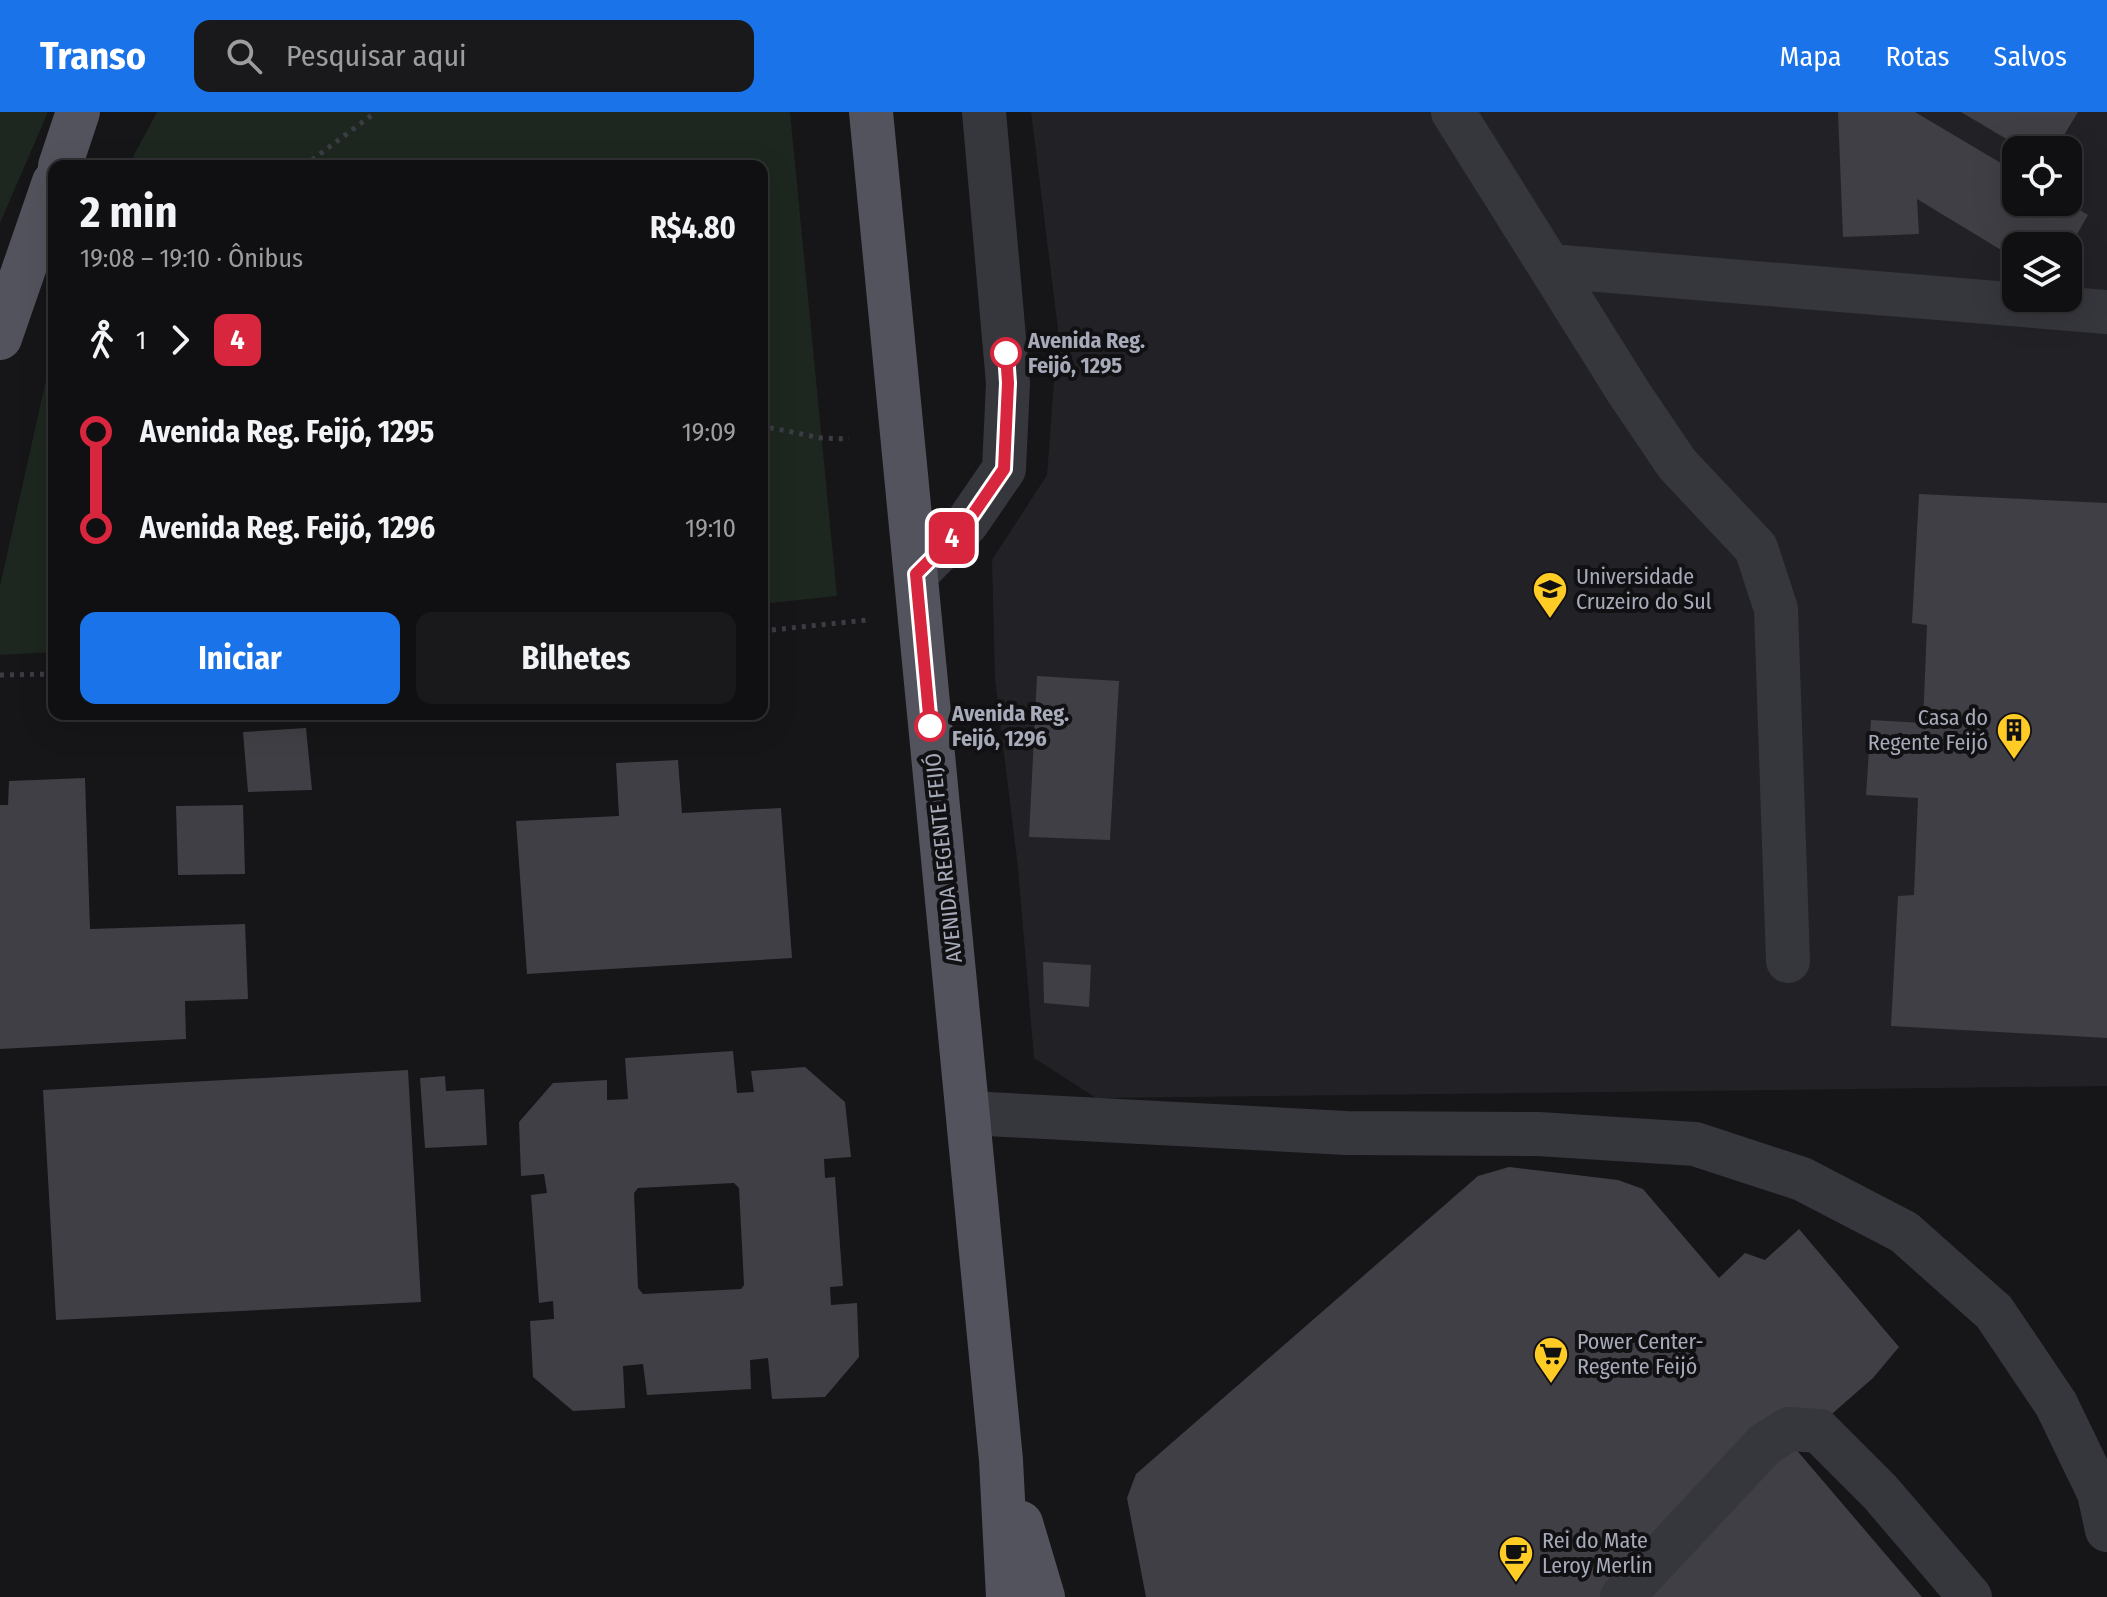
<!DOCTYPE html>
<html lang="pt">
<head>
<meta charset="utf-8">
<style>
	:root { --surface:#101012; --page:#19191b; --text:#f1f3f6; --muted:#9c9d9f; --line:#303032; --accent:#1a73e8 }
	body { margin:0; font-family:"Fira Sans Condensed",sans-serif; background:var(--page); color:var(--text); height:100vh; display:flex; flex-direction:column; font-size:30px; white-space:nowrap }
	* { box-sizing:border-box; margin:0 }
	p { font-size:26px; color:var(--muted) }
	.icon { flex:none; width:44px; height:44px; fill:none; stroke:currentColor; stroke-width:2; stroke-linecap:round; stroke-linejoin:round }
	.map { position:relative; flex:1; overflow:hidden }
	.drawer { position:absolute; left:48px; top:48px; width:720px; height:560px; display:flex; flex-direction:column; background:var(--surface); border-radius:16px; box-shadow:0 8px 32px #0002,0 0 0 2px var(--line) }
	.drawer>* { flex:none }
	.badge { padding:0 16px; border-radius:12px; font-size:28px; line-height:52px }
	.fabs { position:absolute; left:2002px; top:24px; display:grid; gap:16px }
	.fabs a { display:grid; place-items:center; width:80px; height:80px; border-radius:16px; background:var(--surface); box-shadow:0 8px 32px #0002,0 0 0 2px var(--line); font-size:40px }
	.map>.badge { position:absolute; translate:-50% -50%; box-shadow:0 0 0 4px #fff }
	.legs { display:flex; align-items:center; gap:12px; height:88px; padding:0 32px; font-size:26px }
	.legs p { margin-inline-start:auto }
	.overview { display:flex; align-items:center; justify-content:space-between; height:136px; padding:0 32px }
	h1 { font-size:44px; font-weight:700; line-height:60px }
	.button { display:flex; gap:16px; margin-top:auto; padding:16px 32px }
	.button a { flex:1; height:92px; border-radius:16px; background:var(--accent); color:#fff; font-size:32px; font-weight:700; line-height:92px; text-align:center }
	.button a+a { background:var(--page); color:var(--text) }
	ul { padding:0 32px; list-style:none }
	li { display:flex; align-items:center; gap:28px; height:96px; font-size:30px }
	li i { display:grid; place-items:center; width:12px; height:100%; margin:0 10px; background:currentColor }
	li i::after { content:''; width:20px; height:20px; margin:-10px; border:6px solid; border-radius:50%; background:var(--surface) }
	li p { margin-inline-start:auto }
	li:first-child i { background:linear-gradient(#0000 50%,currentColor 0) }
	li:last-child i { background:linear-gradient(currentColor 50%,#0000 0) }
	header { display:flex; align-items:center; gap:48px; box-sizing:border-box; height:112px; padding:0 40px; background:var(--accent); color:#fff }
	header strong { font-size:38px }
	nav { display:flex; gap:44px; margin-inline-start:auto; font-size:28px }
	.search { width:560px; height:72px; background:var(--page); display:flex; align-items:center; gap:20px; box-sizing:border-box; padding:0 28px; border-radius:16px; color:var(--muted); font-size:30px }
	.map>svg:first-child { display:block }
	.built { fill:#222125; fill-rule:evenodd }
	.green { fill:#1d261f }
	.building { fill:#403f45; fill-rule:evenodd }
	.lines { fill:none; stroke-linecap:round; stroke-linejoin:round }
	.path { stroke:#3c3d44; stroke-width:5; stroke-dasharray:4 6; stroke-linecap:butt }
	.minor { stroke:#36363d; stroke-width:44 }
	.major { stroke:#52535c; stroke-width:44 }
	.line-1-casing { stroke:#fff; stroke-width:18 }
	.line-1 { stroke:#d7263d; stroke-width:12 }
	.stop-1-dot { fill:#fff; stroke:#d7263d; stroke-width:4 }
	.labels { text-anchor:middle; stroke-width:8; stroke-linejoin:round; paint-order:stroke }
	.stop-label { font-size:22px; font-weight:bold; fill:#a6aab9; stroke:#111013; text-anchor:start }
	.poi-label { font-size:22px; fill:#a6aab9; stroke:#111013; text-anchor:start }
	.street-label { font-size:22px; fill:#a6aab9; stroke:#111013 }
</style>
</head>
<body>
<header>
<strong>Transo</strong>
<div class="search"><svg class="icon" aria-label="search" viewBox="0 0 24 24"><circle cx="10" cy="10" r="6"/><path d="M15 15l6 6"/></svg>Pesquisar aqui</div>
<nav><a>Mapa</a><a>Rotas</a><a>Salvos</a></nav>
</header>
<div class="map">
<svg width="2107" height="1485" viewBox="0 0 2107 1485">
	<rect width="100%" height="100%" fill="#161518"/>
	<!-- built -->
	<path class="built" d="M 1031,0 L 2107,0 L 2107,974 L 1096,986 L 1034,946 L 1018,756 L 995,567 L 992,448 L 1047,363 L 1058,217 ZM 2016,38 L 2068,38 L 2068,90 L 2016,90 ZM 2016,134 L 2068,134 L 2068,186 L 2016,186 Z"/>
	<!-- green -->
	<path class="green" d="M 0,0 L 48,0 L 0,111 Z
		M 157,0 L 790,0 L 837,484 L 762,492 L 762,54 L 128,54 Z
		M 54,232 L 54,540 L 0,543 L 0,474 Z"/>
	<!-- building -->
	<path class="building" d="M 1838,0 L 1915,0 L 2016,60 L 2016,90 L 2067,90 L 2088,103 L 2068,138 L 2068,134 L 2016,134 L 2016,147 L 1917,87 L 1919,122 L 1843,125 Z
		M 1961,0 L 2078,0 L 2055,38 L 2025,38 Z
		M 1919,382 L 2107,391 L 2107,926 L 1891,914 L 1898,784 L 1914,783 L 1918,686 L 1866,683 L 1871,608 L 1923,611 L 1927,513 L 1912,511 Z
		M 1037,564 L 1119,569 L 1110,728 L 1029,725 Z
		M 306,616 L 312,678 L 248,680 L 243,620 Z
		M 678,648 L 682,701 L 781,696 L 792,846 L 527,862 L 516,709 L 619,704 L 616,651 Z
		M 85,666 L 90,817 L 245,812 L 248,887 L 185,889 L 186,927 L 0,937 L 0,693 L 8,693 L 9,669 Z
		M 243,693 L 245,762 L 178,763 L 176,694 Z
		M 1043,850 L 1091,853 L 1089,895 L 1044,891 Z
		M 733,939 L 737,981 L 754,980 L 751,959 L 805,955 L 845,990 L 851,1045 L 824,1047 L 825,1066 L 835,1065 L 843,1174 L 830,1175 L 831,1193 L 857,1191 L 859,1245 L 825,1285 L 772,1287 L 768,1246 L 750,1248 L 751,1277 L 647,1283 L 643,1252 L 623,1254 L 625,1296 L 573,1299 L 533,1265 L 530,1209 L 554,1207 L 553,1189 L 539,1191 L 531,1083 L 547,1081 L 544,1062 L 521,1064 L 519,1010 L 553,971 L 607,968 L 607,988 L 628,987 L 625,946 ZM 734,1071 L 739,1076 L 744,1173 L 741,1177 L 643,1182 L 638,1176 L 634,1081 L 638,1076 Z
		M 408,958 L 421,1190 L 56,1208 L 43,978 Z
		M 445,964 L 446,979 L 484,977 L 487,1033 L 425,1036 L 420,966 Z
		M 1509,1055 L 1618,1068 L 1643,1077 L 1719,1166 L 1745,1141 L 1765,1148 L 1799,1117 L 1899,1235 L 1873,1266 L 1794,1335 L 1922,1485 L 1146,1485 L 1127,1386 L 1136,1362 L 1478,1064 Z"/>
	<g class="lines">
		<!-- path -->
		<path class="path" d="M 304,54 L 376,0
			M 762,323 L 772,316 L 821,326 L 849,327
			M 762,519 L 867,508
			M 0,563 L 54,562"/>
		<!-- minor -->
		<path class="minor" d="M 1453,0 L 1629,281 L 1677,352 L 1756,436 L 1776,497 L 1788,849
			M 1550,154 L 2107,200
			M 916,462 L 967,411 L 1004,357 L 1008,271 L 984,0
			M 969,1001 L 1346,1021 L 1538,1022 L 1695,1032 L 1802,1067 L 1904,1120 L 1994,1200 L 2056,1292 L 2099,1381 L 2107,1418
			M 1622,1485 L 1765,1332 L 1789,1317 L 1819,1319 L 1880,1380 L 1970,1485"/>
		<!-- major -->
		<path class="major" d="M 871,0 L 1001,1348 L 1008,1485
			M 60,54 L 78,0
			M 0,226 L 54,70
			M 1021,1411 L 1043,1485"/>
	</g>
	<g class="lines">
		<!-- line-1 casing -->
		<g class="line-1-casing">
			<path id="line-1" d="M 930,614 L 916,462 L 967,411 L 1004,357 L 1008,271 L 1006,241"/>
		</g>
		<!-- line-1 -->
		<use href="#line-1" class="line-1"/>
	</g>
	<!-- icons -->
	<defs>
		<g id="university-pin" transform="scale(1.8)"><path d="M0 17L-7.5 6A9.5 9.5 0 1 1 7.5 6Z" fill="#ffcc26" stroke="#111013"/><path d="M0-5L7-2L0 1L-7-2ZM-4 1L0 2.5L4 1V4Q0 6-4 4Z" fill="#111"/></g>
		<g id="building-pin" transform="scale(1.8)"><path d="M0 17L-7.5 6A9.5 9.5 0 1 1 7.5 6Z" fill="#ffcc26" stroke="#111013"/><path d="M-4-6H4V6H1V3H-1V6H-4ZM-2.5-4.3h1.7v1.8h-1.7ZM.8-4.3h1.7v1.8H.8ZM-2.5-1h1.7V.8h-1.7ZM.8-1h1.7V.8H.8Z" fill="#111"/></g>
		<g id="supermarket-pin" transform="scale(1.8)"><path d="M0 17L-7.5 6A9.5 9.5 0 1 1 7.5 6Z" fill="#ffcc26" stroke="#111013"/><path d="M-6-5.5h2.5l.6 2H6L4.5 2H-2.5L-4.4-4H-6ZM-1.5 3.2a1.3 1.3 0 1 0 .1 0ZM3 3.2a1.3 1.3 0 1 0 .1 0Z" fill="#111"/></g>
		<g id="cafe-pin" transform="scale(1.8)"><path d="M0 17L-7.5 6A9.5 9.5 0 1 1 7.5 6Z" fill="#ffcc26" stroke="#111013"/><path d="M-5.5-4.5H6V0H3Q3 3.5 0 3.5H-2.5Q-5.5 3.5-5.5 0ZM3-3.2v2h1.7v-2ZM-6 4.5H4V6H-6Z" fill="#111"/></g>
	</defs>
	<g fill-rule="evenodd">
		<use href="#university-pin" x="1550" y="477"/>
		<use href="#building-pin" x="2014" y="618"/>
		<use href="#supermarket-pin" x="1551" y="1242"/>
		<use href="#cafe-pin" x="1516" y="1441"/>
	</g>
	<!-- markers -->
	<g class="stop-1-dot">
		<circle cx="1006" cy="241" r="14"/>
		<circle cx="930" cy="614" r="14"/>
	</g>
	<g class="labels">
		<!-- stop labels -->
		<g class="stop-label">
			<text x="1028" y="236">Avenida Reg.<tspan x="1028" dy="25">Feijó, 1295</tspan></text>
			<text x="952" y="609">Avenida Reg.<tspan x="952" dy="25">Feijó, 1296</tspan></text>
		</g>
		<!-- poi labels -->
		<g class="poi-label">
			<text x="1576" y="472">Universidade<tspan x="1576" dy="25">Cruzeiro do Sul</tspan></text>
			<text x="1988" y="613" text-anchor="end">Casa do<tspan x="1988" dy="25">Regente Feijó</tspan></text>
			<text x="1577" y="1237">Power Center-<tspan x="1577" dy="25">Regente Feijó</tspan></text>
			<text x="1542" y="1436">Rei do Mate<tspan x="1542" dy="25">Leroy Merlin</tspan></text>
		</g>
		<!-- street labels -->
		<g class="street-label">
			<text transform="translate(943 746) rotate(-96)" y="8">AVENIDA REGENTE FEIJÓ</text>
		</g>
	</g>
</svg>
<div class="fabs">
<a><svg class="icon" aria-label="locate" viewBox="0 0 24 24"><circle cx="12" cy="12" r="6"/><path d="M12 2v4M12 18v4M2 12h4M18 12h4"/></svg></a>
<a><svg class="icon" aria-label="layers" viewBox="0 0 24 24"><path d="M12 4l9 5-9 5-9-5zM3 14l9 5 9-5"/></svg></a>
</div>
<b class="badge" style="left:952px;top:426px;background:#d7263d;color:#fff">4</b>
<section class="drawer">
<div class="overview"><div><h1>2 min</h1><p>19:08 – 19:10 · Ônibus</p></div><b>R$4.80</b></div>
<div class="legs"><svg class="icon" aria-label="walk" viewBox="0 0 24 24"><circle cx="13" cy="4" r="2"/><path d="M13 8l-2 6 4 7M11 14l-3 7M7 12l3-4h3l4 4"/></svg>1<svg class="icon" aria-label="forward" viewBox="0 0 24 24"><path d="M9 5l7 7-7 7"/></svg><b class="badge" style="background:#d7263d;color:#fff">4</b></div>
<ul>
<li><i style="color:#d7263d"></i><b>Avenida Reg. Feijó, 1295</b><p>19:09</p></li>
<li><i style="color:#d7263d"></i><b>Avenida Reg. Feijó, 1296</b><p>19:10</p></li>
</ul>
<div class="button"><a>Iniciar</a><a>Bilhetes</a></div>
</section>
</div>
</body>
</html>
